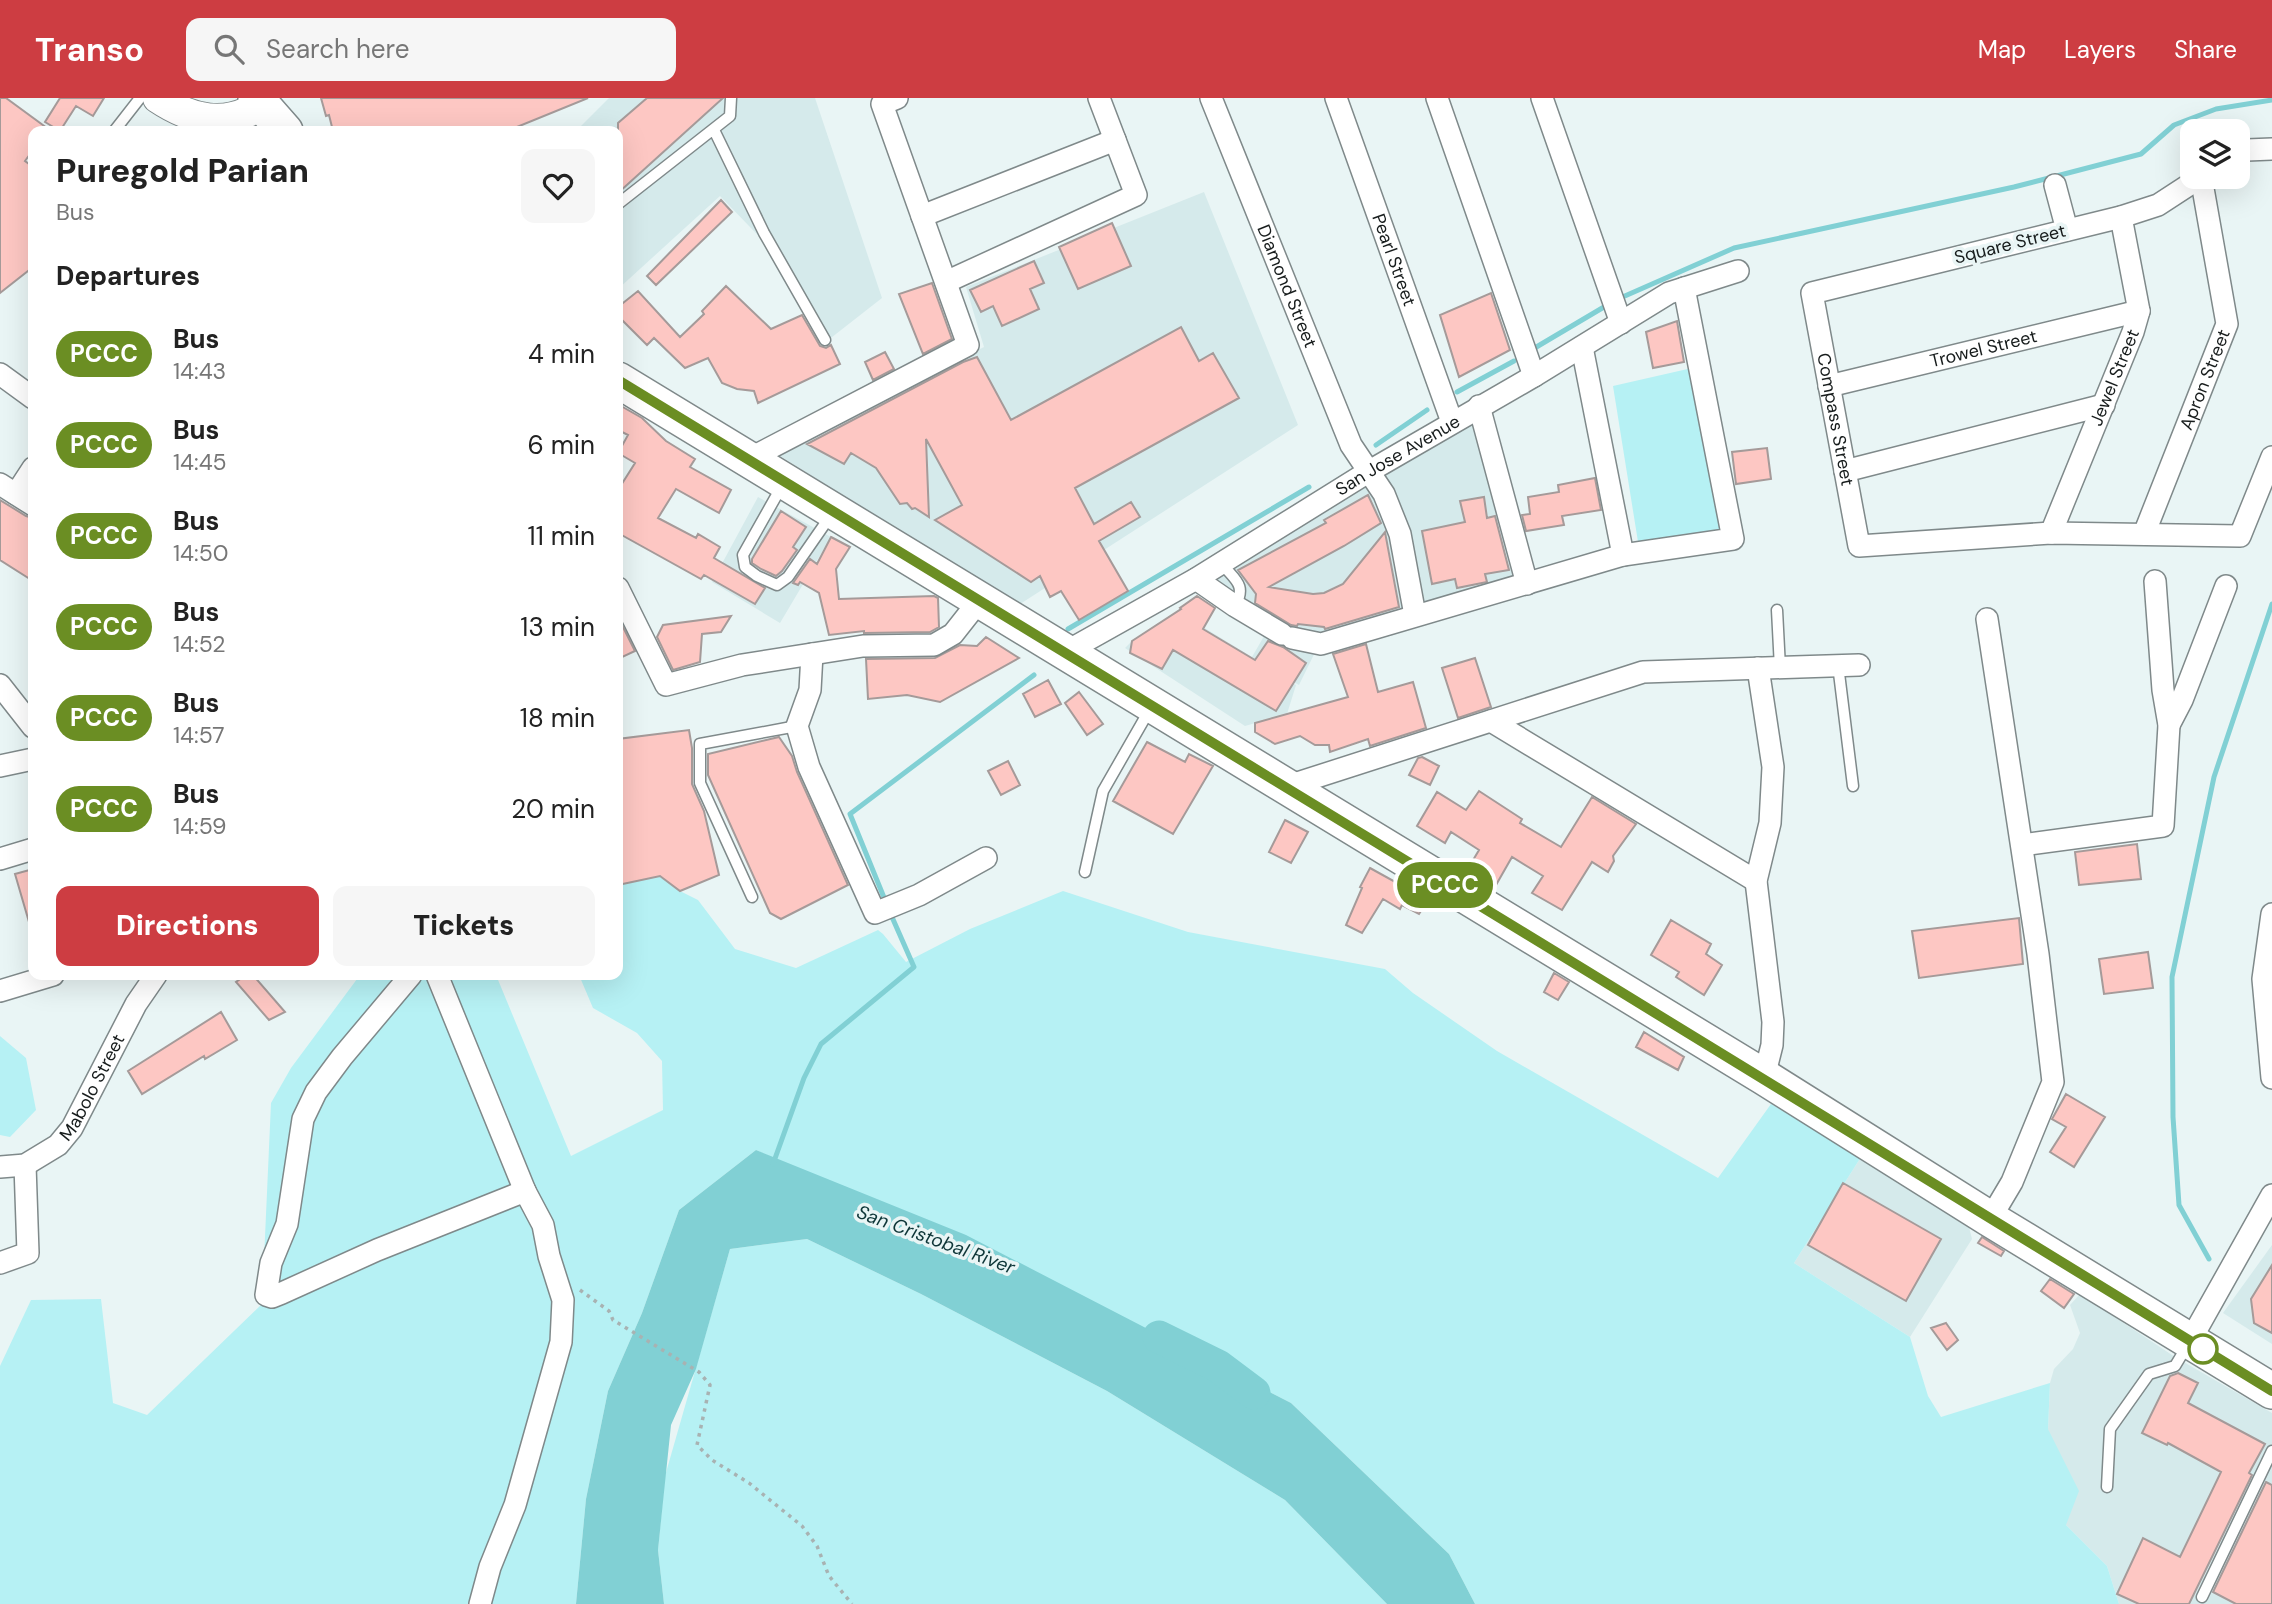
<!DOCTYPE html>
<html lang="en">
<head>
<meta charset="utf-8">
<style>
	:root { --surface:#fff; --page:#f6f6f6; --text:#222; --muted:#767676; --accent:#cd3d42 }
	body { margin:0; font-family:"DM Sans",sans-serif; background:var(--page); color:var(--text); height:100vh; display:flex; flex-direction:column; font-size:26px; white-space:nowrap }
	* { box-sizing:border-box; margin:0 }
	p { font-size:23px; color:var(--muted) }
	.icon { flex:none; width:38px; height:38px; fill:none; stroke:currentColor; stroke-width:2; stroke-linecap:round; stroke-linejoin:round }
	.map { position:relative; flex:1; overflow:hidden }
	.drawer { position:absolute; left:28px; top:28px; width:595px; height:854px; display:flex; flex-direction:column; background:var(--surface); border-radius:14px; box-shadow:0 7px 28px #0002 }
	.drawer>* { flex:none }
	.badge { padding:0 14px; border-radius:23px; font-size:24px; line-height:46px }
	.controls { position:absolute; left:2180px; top:21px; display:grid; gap:14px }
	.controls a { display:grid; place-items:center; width:70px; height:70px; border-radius:14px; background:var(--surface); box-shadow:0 7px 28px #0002; font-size:35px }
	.map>.badge { position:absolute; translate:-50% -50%; box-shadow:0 0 0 4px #fff }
	h2 { padding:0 28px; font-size:26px; line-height:63px }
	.round { display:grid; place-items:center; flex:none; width:74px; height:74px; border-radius:14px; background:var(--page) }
	.overview { display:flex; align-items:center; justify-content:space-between; height:119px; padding:0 28px }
	h1 { font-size:33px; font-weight:800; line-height:52px }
	.action { display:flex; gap:14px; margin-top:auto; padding:14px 28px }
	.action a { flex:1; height:80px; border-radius:14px; background:var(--accent); color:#fff; font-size:28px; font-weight:800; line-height:80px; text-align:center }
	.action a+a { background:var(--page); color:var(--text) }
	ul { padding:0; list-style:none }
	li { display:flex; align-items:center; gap:21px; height:91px; padding:0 28px }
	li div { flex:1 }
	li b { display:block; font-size:26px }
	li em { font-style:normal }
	li .badge { min-width:77px; font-weight:700; text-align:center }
	header { display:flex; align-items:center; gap:42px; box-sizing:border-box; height:98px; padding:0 35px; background:var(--accent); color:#fff }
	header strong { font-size:33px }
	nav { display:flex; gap:38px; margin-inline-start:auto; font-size:24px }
	.search { width:490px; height:63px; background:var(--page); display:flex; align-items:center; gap:18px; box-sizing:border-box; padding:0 24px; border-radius:14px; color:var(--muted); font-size:26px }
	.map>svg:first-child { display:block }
	.built { fill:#d5eaeb }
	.green { fill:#b6f1f4 }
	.water { fill:#81d0d4 }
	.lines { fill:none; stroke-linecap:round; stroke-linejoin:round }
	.stream { stroke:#81d0d4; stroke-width:5 }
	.river { stroke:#81d0d4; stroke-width:33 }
	.building { fill:#fdc7c3; stroke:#a59a99; stroke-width:2 }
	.service-casing { stroke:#7f898a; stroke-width:13 }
	.minor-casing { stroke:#7f898a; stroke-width:24 }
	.secondary-casing { stroke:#7f898a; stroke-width:32 }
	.trunk-casing { stroke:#7f898a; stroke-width:38 }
	.path { stroke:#a8b2b2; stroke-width:3.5; stroke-dasharray:3.5 5; stroke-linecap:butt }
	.service { stroke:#fff; stroke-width:10 }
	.minor { stroke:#fff; stroke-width:21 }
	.secondary { stroke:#fff; stroke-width:30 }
	.trunk { stroke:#fff; stroke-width:35 }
	.line-casing { stroke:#fff; stroke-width:16 }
	.line { stroke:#6b8e23; stroke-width:10 }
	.stop-dot { fill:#fff; stroke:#6b8e23; stroke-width:3.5 }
	.labels { text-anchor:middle; stroke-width:7; stroke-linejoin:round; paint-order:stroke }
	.street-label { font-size:18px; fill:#171c1c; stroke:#e9f5f5 }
	.water-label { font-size:19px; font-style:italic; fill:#0e3638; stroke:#e9f5f5 }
</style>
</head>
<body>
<header>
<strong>Transo</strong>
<div class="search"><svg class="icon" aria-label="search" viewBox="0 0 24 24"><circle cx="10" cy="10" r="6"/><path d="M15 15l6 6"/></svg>Search here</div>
<nav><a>Map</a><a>Layers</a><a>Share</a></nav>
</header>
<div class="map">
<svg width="2272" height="1506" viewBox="0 0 2272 1506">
	<rect width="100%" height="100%" fill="#e9f5f5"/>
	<!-- built -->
	<path class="built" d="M 609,0 L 815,0 L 882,200 L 827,243 L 779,159 L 720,98 L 618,191 L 618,33 L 576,33 Z
		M 1204,94 L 1298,327 L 1017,508 L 774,354 L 984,249 L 966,189 Z
		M 1476,323 L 1519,478 L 1323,538 L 1299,587 L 1271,572 L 1296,587 L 1287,616 L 1245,628 L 1125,550 L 1132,543 L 1177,513 L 1252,559 L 1271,526 L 1207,478 Z
		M 758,399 L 831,439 L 780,525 L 712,484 Z
		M 1861,1059 L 1968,1125 L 1972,1141 L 1910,1239 L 1794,1165 Z
		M 2272,1147 L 2272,1246 L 2223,1215 Z
		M 2080,1196 L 2175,1259 L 2272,1315 L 2272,1506 L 2119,1506 L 2107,1468 L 2066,1427 L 2048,1331 L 2050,1285 L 2054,1271 L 2073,1251 L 2080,1235 L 2070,1207 Z"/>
	<!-- green -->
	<path class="green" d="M 1692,270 L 1725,431 L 1639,450 L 1613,288 Z
		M 660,778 L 680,793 L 698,802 L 735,851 L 796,870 L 878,832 L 883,836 L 906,864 L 970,831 L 1063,793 L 1188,834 L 1385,871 L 1413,895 L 1497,953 L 1718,1080 L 1771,1006 L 1861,1059 L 1794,1165 L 1910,1239 L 1928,1298 L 1941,1319 L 2050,1285 L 2048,1331 L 2079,1393 L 2066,1427 L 2107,1468 L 2119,1506 L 1475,1506 L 1449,1456 L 1291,1305 L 1133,1225 L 756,1052 L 679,1112 L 642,1215 L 608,1293 L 586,1401 L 576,1506 L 0,1506 L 0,1268 L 31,1202 L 101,1201 L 113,1305 L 147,1317 L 262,1206 L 271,1005 L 291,970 L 360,877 L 496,877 L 571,1058 L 663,1012 L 662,963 L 637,935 L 593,910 L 579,877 L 618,877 L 618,787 Z
		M 0,938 L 26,960 L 36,1012 L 10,1039 L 0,1037 Z
		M 807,1141 L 921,1196 L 1107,1293 L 1285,1402 L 1387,1506 L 664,1506 L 658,1452 L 665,1378 L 730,1151 Z"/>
	<!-- water -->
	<path class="water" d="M 756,1052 L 966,1137 L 1291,1305 L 1449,1456 L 1475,1506 L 1387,1506 L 1285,1402 L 1107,1293 L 921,1196 L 807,1141 L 730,1151 L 696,1271 L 671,1327 L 658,1452 L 664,1506 L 576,1506 L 586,1401 L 608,1293 L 642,1215 L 679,1112 Z"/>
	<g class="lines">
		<!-- stream -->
		<path class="stream" d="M 1618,201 L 1734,150 L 2014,89 L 2141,56 L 2174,27 L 2216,11 L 2272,2
			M 1533,251 L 1609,206
			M 1457,294 L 1514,263
			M 1376,347 L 1427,312
			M 1068,531 L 1309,389
			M 885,802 L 850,716 L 1034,577
			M 773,1066 L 804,980 L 821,946 L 914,869 L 892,819
			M 2209,1161 L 2179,1107 L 2173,1019 L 2172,879 L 2214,679 L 2272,506"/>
		<!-- river -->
		<path class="river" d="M 1159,1239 L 1218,1268 L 1254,1295"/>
	</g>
	<!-- building -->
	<path class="building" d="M 0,0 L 6,0 L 51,33 L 33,33 L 33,52 L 25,63 L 33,69 L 33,169 L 0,195 Z
		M 60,0 L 104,0 L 93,18 L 76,8 L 60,33 L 45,24 Z
		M 321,0 L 588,0 L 507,33 L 333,33 L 329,17 L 326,18 Z
		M 647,0 L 723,0 L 618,95 L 618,25 Z
		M 721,102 L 732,114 L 656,187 L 647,178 Z
		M 1112,125 L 1131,168 L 1078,191 L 1059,149 Z
		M 1034,163 L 1044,185 L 1030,191 L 1039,211 L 1002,228 L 993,208 L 981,214 L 970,192 Z
		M 932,185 L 952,241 L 923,256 L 899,196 Z
		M 726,188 L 771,231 L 802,217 L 820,248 L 826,250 L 831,247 L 840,266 L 758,305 L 754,293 L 737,291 L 722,285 L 708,260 L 685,270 L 654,240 L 647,247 L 618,218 L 618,209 L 638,193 L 680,239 L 704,216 L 702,213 Z
		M 1491,195 L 1510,252 L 1459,279 L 1440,217 Z
		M 1677,223 L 1684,264 L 1653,270 L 1646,234 Z
		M 1181,229 L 1199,263 L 1213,255 L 1239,300 L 1075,390 L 1094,426 L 1131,404 L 1140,419 L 1099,443 L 1128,493 L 1079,522 L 1061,493 L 1050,499 L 1040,478 L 1031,484 L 935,422 L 962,407 L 926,341 L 929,419 L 915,410 L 912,411 L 907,405 L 900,406 L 876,370 L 851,355 L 844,366 L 807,346 L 963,264 L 977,259 L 1011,322 Z
		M 885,254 L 894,271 L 873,282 L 865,264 Z
		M 621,308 L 642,320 L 666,343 L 695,361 L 690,369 L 731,392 L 719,415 L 676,391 L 658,420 L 696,440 L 698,436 L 720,449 L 714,460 L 765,490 L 755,506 L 704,477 L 701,481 L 618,435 L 618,392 L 635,365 L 618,355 L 628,337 L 618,332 L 618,314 Z
		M 1767,350 L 1771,381 L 1736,386 L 1732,354 Z
		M 1595,380 L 1601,412 L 1562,418 L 1564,427 L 1526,433 L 1522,417 L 1530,416 L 1528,399 L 1559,394 L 1558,387 Z
		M 1368,397 L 1381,425 L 1344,448 L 1269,489 L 1313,496 L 1324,495 L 1343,486 L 1385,434 L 1399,509 L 1325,531 L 1324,529 L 1298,526 L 1297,528 L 1291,527 L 1255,505 L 1256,496 L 1238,472 L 1326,425 L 1324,422 Z
		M 1484,399 L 1487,420 L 1495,418 L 1509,472 L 1485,476 L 1487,484 L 1457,490 L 1455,481 L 1432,486 L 1422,433 L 1465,424 L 1460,403 Z
		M 0,402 L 26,418 L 33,420 L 33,483 L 0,462 Z
		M 781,413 L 806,429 L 793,449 L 797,452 L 782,473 L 776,478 L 761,471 L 752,465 L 752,461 Z
		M 831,439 L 850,449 L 836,471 L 839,501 L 934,498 L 938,500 L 939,529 L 930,534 L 864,535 L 864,533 L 829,537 L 819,495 L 800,484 L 798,487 L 793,485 L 810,461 L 817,466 Z
		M 1197,498 L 1215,510 L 1203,531 L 1255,562 L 1268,543 L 1283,549 L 1306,565 L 1276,613 L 1173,552 L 1162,571 L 1130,555 L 1132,543 L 1181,511 L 1180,510 Z
		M 731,518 L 721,534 L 702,536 L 700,564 L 673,572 L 657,539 L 663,527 Z
		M 623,529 L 635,553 L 618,561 L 618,532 Z
		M 986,539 L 1019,560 L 940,604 L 907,597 L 868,601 L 866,561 L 935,560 L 960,547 L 977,548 Z
		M 1366,546 L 1378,594 L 1413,584 L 1426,630 L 1370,648 L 1368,641 L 1330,654 L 1329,647 L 1315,647 L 1300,638 L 1275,646 L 1255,634 L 1255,625 L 1348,599 L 1333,556 Z
		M 1475,560 L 1491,609 L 1458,620 L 1442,570 Z
		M 1048,582 L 1061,606 L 1035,619 L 1023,596 Z
		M 1079,594 L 1103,626 L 1087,637 L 1065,605 Z
		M 689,632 L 692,650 L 692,686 L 704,713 L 719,777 L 680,793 L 660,778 L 618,787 L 618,641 Z
		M 779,639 L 792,658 L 797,674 L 848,787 L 781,821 L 770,815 L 708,677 L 708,656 Z
		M 1147,644 L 1185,664 L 1189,656 L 1213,668 L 1173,736 L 1113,703 Z
		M 1422,659 L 1439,668 L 1430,687 L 1409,677 L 1418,660 Z
		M 1008,663 L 1020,687 L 1001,697 L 988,673 Z
		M 1479,693 L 1522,721 L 1520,725 L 1561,749 L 1592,699 L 1636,726 L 1613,758 L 1614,763 L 1608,774 L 1592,764 L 1562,812 L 1532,795 L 1543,778 L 1512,759 L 1496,787 L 1469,769 L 1479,752 L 1451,734 L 1445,745 L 1417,728 L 1437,694 L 1466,712 Z
		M 1285,722 L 1308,734 L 1291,765 L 1269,754 Z
		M 2137,746 L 2141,781 L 2079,787 L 2075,754 Z
		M 1370,770 L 1428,802 L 1419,816 L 1402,807 L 1400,811 L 1383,801 L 1362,835 L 1346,827 L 1362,790 L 1360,789 Z
		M 33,771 L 33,824 L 29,824 L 15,776 Z
		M 2019,820 L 2023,866 L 1919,880 L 1912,833 Z
		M 1671,822 L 1711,846 L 1706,856 L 1722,867 L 1704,897 L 1676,879 L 1679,874 L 1651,857 Z
		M 2148,854 L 2153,890 L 2104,896 L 2099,861 Z
		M 1554,875 L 1569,884 L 1558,902 L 1544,894 Z
		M 246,877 L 253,877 L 285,914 L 269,922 L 236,884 Z
		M 221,914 L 237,942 L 205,961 L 204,958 L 142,996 L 128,973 Z
		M 1644,934 L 1684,959 L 1678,972 L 1636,949 Z
		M 2066,996 L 2105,1019 L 2074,1069 L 2050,1054 L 2066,1029 L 2052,1021 Z
		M 1843,1085 L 1941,1141 L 1906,1203 L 1808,1147 Z
		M 1982,1139 L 2004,1153 L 2001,1158 L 1978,1145 Z
		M 2272,1167 L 2272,1235 L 2254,1225 L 2251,1201 Z
		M 2050,1181 L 2074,1196 L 2064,1210 L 2041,1193 Z
		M 1946,1225 L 1958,1242 L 1947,1252 L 1931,1230 Z
		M 2178,1275 L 2198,1285 L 2188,1305 L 2265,1346 L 2249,1375 L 2252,1377 L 2189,1506 L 2139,1506 L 2117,1496 L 2143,1440 L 2180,1459 L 2221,1374 L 2168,1345 L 2167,1347 L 2142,1335 L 2170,1278 Z
		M 2266,1384 L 2272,1387 L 2272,1506 L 2236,1506 L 2213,1494 Z"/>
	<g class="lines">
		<!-- service casing -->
		<g class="service-casing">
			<path id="service" d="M 115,32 L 140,0
				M 714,32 L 764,135 L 825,242
				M 618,106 L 730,18 L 731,0
				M 783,386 L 743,457 L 745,469 L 757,478 L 777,487 L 788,479 L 831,417
				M 1222,466 C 1235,482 1247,487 1235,508
				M 1777,512 L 1780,570
				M 1838,567 L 1853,688
				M 1085,774 L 1103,693 L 1150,611
				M 752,799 L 700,685 L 700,646 L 797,628
				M 2107,1389 L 2110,1331 L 2149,1276 L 2175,1268 L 2187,1248
				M 2202,1499 L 2272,1353"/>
		</g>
		<!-- minor casing -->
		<g class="minor-casing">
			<g id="minor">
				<path id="s1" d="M 1211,0 L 1351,347 L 1384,396 L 1400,436 L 1415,517"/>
				<path id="s2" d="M 1336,0 L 1452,324"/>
				<path d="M 1437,0 L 1534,278"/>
				<path d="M 1542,0 L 1621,225"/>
				<path d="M 2238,55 L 2247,52 L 2272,51"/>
				<path id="s3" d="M 2201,79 L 2158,107 L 2121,119 L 1812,195 L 1859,448 L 2051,435 L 2240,438 L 2272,359"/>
				<path d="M 2055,87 L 2067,132"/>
				<path d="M 922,118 L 1115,42"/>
				<path d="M 946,184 L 1136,97 L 1099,0"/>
				<path d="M 1582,249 L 1623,457"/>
				<path d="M 0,276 L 33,300"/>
				<path id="s4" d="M 1829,288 L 2139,213"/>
				<path d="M 1479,308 L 1527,486"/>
				<path d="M 747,362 L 968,247 L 882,6 L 897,0"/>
				<path d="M 1845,373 L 2104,307"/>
				<path d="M 0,386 L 33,407"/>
				<path d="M 16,396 L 33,370"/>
				<path id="s5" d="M 2051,435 L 2133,234 L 2139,213 L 2121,119"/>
				<path id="s6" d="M 2144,436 L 2227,226 L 2201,79"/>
				<path d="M 1196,481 L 1235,508 L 1282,536"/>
				<path d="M 618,490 L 666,587 L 742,567 L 863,548 L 934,547 L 953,536 L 979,503"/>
				<path d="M 1987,521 L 2038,856 L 2053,984 L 2012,1084 L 1990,1121"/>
				<path d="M 1292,540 L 1321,546 L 1623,457 L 1733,441 L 1684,190"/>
				<path id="s7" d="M 1064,555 L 1196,481 L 1368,374 L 1534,278 L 1669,195 L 1738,173"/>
				<path d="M 812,556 L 810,592 L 797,628 L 809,669 L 875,815 L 919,797 L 986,760"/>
				<path d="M 1758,570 L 1773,669 L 1770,725 L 1756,783 L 1773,924 L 1772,947 L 1764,979"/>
				<path d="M 0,587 L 33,629"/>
				<path d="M 1491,623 L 1756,783"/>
				<path d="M 2169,627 L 2182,602 L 2226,488"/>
				<path d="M 0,668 L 33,661"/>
				<path d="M 1285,689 L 1643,574 L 1859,567"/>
				<path d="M 2022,747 L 2163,728 L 2169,627 L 2163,592 L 2155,483"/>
				<path d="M 0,761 L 33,751"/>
				<path d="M 2272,816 L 2263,881 L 2272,980"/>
				<path d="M 411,877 L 342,959 L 316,994 L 303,1021 L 287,1126 L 271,1165 L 266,1197 L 272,1199 L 282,1195 L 377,1152 L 525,1093"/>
				<path d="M 437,877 L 525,1093 L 543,1127 L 549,1158 L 563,1202 L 561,1244 L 515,1407 L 490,1469 L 480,1506"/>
				<path d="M 0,893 L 53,877"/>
				<path id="s8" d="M 0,1069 L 25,1067 L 58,1047 L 72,1030 L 136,906 L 156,877"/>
				<path d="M 0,1165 L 28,1155 L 25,1067"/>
				<path d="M 2190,1243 L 2272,1097"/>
			</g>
		</g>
		<!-- secondary casing -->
		<g class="secondary-casing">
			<path id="secondary" d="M 158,0 C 191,22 227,31 261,6"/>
		</g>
		<!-- trunk casing -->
		<g class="trunk-casing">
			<path id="trunk" d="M 256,0 L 285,33
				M 618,282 L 1764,979 L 1990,1121 L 2272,1293"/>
		</g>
		<!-- path -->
		<path class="path" d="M 580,1192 L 609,1213 L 613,1222 L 699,1274 L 710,1287 L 697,1347 L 712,1362 L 749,1385 L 802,1428 L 817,1448 L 829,1478 L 852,1506"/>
		<!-- service -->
		<use href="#service" class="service"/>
		<!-- minor -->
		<use href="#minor" class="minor"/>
		<!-- secondary -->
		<use href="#secondary" class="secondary"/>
		<!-- trunk -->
		<use href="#trunk" class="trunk"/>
	</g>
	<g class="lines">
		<!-- line casing -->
		<g class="line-casing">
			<path id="line" d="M 618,282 C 1169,619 1722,954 2272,1293"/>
		</g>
		<!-- line -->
		<use href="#line" class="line"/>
	</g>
	<!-- markers -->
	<circle class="stop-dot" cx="2203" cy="1251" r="14"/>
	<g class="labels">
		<!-- street labels -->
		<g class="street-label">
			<text transform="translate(2010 146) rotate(-14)" y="6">Square Street</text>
			<text dy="6" stroke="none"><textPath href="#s2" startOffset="172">Pearl Street</textPath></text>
			<text dy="6" stroke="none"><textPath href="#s1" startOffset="203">Diamond Street</textPath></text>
			<text dy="6" stroke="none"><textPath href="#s4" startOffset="159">Trowel Street</textPath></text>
			<text dy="6" stroke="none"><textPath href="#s5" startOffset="168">Jewel Street</textPath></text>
			<text dy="6" stroke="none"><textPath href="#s6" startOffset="166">Apron Street</textPath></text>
			<text dy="6" stroke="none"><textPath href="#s3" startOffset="537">Compass Street</textPath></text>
			<text dy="6" stroke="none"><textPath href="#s7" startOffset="388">San Jose Avenue</textPath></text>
			<text dy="6" stroke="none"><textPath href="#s8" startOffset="131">Mabolo Street</textPath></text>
		</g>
		<!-- water labels -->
		<g class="water-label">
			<text transform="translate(936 1141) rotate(20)" y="7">San Cristobal River</text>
		</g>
	</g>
</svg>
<div class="controls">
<a><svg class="icon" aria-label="layers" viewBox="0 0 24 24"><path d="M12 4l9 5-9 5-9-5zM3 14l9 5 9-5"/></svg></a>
</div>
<b class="badge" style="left:1445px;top:787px;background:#6b8e23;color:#fff">PCCC</b>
<section class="drawer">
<div class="overview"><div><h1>Puregold Parian</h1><p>Bus</p></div><a class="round"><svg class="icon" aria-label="heart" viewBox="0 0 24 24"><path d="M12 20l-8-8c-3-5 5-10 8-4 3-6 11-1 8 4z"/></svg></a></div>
<h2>Departures</h2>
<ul>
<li><span class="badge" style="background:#6b8e23;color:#fff">PCCC</span><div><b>Bus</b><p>14:43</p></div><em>4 min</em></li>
<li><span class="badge" style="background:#6b8e23;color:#fff">PCCC</span><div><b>Bus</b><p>14:45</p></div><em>6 min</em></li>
<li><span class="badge" style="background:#6b8e23;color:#fff">PCCC</span><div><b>Bus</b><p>14:50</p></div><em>11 min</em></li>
<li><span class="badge" style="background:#6b8e23;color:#fff">PCCC</span><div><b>Bus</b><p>14:52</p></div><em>13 min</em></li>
<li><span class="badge" style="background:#6b8e23;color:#fff">PCCC</span><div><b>Bus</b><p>14:57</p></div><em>18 min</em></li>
<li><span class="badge" style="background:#6b8e23;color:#fff">PCCC</span><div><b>Bus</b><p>14:59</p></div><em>20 min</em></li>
</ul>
<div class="action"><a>Directions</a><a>Tickets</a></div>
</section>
</div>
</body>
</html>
